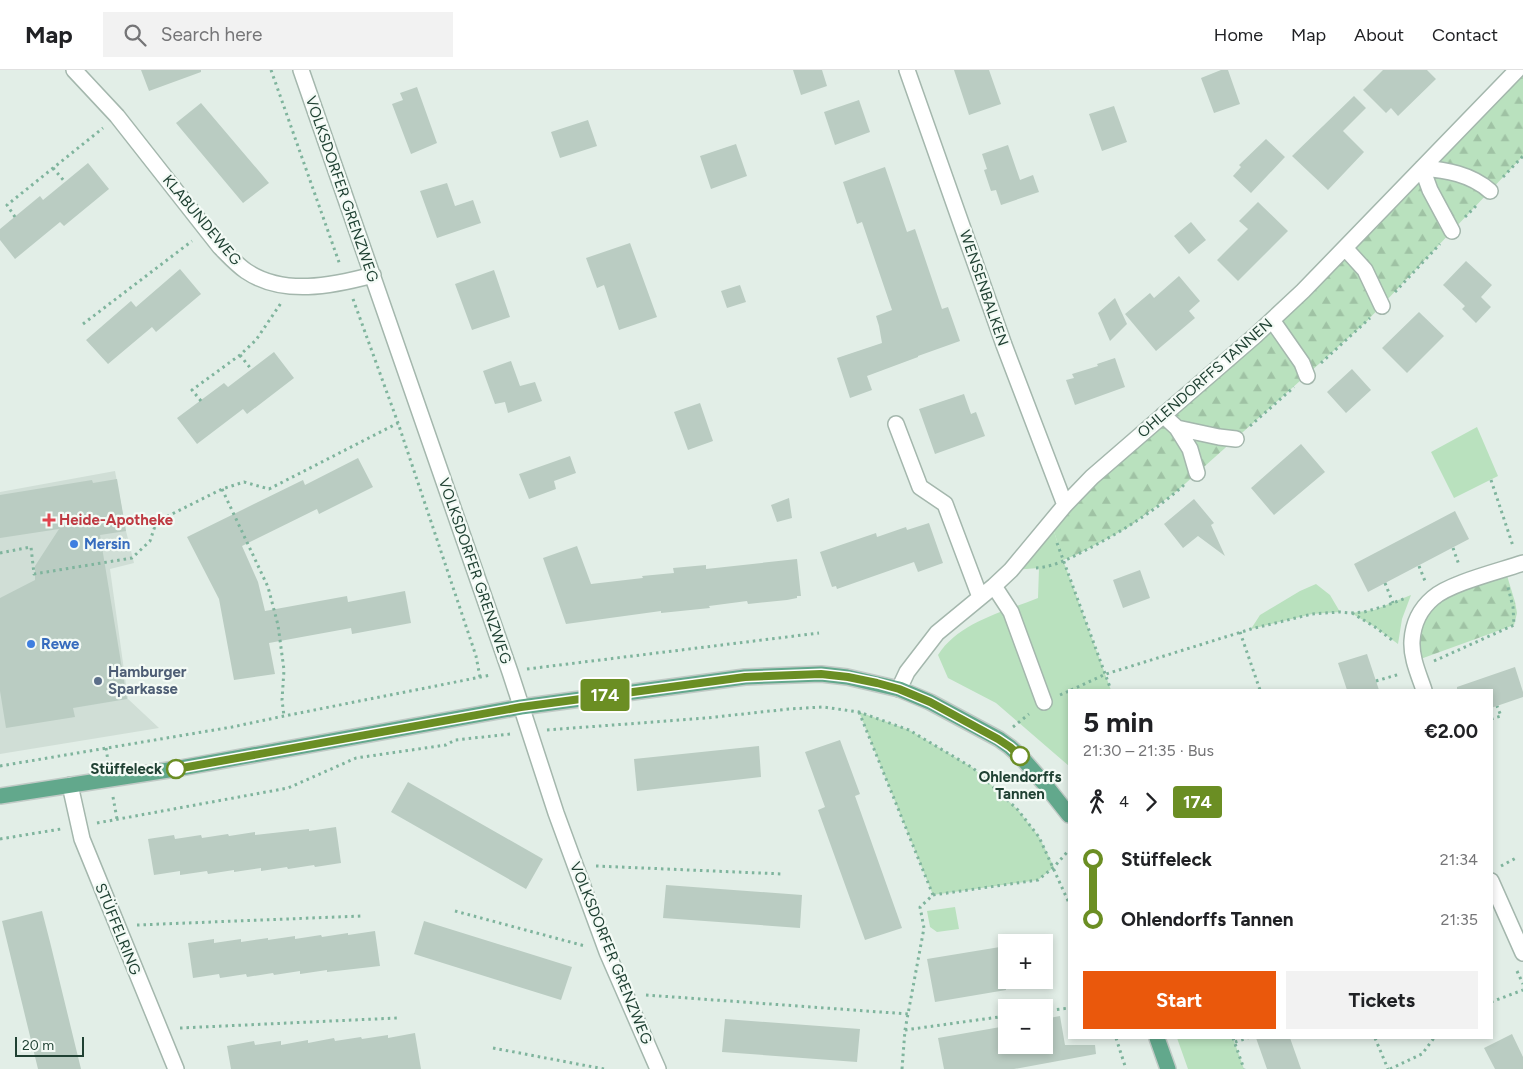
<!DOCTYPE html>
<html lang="en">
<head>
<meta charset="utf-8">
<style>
	:root { --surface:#fff; --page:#f2f2f2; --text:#202124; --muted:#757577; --line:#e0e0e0; --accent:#ea580c }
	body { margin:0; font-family:Figtree,sans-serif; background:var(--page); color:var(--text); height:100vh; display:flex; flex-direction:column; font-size:19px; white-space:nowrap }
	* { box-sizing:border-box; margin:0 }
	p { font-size:16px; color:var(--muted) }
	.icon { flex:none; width:28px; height:28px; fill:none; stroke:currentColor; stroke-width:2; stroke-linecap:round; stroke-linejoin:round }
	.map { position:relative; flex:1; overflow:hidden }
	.details { position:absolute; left:1068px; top:619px; width:425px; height:350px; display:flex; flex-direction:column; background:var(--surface); border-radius:0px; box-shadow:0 2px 8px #0003 }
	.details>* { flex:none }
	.badge { padding:0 10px; border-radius:4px; font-size:18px; line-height:32px }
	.buttons { position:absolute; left:998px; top:864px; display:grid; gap:10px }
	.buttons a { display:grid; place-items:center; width:55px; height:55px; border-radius:0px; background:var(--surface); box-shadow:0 2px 8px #0003; font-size:25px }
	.scale { position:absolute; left:15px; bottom:12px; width:69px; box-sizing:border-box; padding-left:5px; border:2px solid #204133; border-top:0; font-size:14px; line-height:18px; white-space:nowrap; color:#204133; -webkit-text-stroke:4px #f3faf5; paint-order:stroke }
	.map>.badge { position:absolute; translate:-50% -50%; box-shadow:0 0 0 2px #fff }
	.legs { display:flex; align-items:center; gap:8px; height:55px; padding:0 15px; font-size:16px }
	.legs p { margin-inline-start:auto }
	.headline { display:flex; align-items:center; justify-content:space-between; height:85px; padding:0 15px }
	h1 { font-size:28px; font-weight:700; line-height:38px }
	.button { display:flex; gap:10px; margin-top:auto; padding:10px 15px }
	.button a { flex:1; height:58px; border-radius:0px; background:var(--accent); color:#fff; font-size:20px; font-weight:700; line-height:58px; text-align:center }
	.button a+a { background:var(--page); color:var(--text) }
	ul { padding:0 15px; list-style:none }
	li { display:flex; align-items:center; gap:18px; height:60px; font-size:19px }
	li i { display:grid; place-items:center; width:8px; height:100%; margin:0 6px; background:currentColor }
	li i::after { content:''; width:12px; height:12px; margin:-6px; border:4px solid; border-radius:50%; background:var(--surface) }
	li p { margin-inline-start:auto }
	li:first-child i { background:linear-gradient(#0000 50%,currentColor 0) }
	li:last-child i { background:linear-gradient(currentColor 50%,#0000 0) }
	header { display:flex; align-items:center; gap:30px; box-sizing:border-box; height:70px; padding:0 25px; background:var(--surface); border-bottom:1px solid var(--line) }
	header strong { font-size:24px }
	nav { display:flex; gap:28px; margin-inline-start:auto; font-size:18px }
	.search { width:350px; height:45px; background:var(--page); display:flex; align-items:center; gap:12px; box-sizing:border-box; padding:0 18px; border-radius:0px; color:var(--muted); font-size:19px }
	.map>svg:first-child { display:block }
	.built { fill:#d0ded6 }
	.green { fill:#b9e1be }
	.forest { fill:url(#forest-firs) }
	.building { fill:#baccc2 }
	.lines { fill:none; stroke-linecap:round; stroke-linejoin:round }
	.minor-casing { stroke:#a4b7ad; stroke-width:18 }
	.major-casing { stroke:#c1cac6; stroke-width:18 }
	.path { stroke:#7fb49d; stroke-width:3; stroke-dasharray:2.5 4; stroke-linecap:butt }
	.minor { stroke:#fff; stroke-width:15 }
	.major { stroke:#62a88c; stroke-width:15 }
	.line-1-casing { stroke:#fff; stroke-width:11 }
	.line-1 { stroke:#6b8e23; stroke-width:8 }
	.health-dot { fill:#e0444e; stroke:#f3faf5; stroke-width:2 }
	.shop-dot { fill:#3f7fe0; stroke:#f3faf5; stroke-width:2 }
	.service-dot { fill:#5c6f8a; stroke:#f3faf5; stroke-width:2 }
	.stop-1-dot { fill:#fff; stroke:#6b8e23; stroke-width:2.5 }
	.labels { text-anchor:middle; stroke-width:4.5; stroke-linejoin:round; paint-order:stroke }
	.street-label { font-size:15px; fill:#204133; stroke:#f3faf5 }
	.health-label { font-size:15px; font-weight:bold; fill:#be3a42; stroke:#f3faf5; text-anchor:start }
	.shop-label { font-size:15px; font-weight:bold; fill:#366cbe; stroke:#f3faf5; text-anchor:start }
	.service-label { font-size:15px; font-weight:bold; fill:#4e5e75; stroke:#f3faf5; text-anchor:start }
	.stop-label { font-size:15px; font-weight:bold; fill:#204133; stroke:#f3faf5; text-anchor:end }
</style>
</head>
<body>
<header>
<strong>Map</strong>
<div class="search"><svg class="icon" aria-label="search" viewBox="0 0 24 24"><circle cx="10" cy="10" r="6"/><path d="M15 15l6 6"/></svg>Search here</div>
<nav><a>Home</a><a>Map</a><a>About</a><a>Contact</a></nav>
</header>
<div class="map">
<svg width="1523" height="999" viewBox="0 0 1523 999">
	<defs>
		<pattern id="forest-firs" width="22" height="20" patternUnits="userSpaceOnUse" patternTransform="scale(1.25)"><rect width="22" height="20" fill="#b9e1be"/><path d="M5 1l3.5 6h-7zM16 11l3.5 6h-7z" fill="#9fc2a4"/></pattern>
	</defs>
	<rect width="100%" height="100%" fill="#e2eee7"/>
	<!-- built -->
	<path class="built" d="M 115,401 L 126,461 L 134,493 L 110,499 L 128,629 L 159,658 L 0,684 L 0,422 Z"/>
	<!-- green -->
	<path class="green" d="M 1477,357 L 1498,406 L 1454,428 L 1431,382 Z
		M 1051,452 L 1063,490 L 1111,620 L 1069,620 L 1069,696 L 996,633 L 948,608 L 938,585 C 959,552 1003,542 1038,528 L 1039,498 L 1011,500 Z
		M 1316,514 L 1330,525 L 1340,542 L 1312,544 L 1251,559 L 1260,545 L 1300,521 Z
		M 1411,525 L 1402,549 L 1398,574 L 1375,557 L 1351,543 L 1374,540 Z
		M 859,642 L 909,660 L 973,698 L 1018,740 L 1039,767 L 1054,797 L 1038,810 L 933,825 Z
		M 955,837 L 959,859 L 937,862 L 930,857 L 927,841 Z
		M 1177,968 L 1233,968 L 1244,999 L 1188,999 Z"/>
	<!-- forest -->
	<path class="forest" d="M 1523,0 L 1523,86 L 1367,251 L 1177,421 L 1127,458 L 1076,485 L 1063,490 L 1051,452 L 1256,265 Z
		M 1505,499 L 1515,532 L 1517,543 L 1514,555 L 1415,591 L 1424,537 Z"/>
	<!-- building -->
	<path class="building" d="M 141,0 L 201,0 L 201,2 L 149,21 Z
		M 793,0 L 822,0 L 827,16 L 801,25 Z
		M 954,0 L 989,0 L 1001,34 L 969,45 Z
		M 1221,0 L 1228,0 L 1240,34 L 1214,43 L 1201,8 Z
		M 1383,0 L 1427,0 L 1436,9 L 1398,46 L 1391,38 L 1386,43 L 1363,20 Z
		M 417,17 L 437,73 L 411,84 L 392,34 L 403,30 L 400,23 Z
		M 1354,26 L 1366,38 L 1343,61 L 1364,82 L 1328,120 L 1292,86 Z
		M 859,30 L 870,62 L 835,75 L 824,42 Z
		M 201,33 L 269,113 L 243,133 L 176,53 Z
		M 1114,36 L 1127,72 L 1102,81 L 1089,44 Z
		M 588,50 L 597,76 L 560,88 L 551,62 Z
		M 1266,69 L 1285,87 L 1251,123 L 1233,106 L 1241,97 L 1239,95 Z
		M 736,74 L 747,106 L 711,119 L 700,86 Z
		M 1008,75 L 1020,110 L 1033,105 L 1039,122 L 1001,135 L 996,120 L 991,121 L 984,100 L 987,99 L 982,84 Z
		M 88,93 L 109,119 L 64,156 L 60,152 L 15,189 L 0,170 L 0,159 L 40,126 L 43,130 Z
		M 885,97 L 907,162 L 915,159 L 942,239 L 948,237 L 960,271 L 918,286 L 918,287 L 867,306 L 872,320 L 850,328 L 837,288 L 882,273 L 879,256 L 876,246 L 892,240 L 862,152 L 857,154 L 843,112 Z
		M 447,113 L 455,136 L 473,130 L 481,153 L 437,168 L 420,121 Z
		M 1258,132 L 1288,161 L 1238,211 L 1217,190 L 1248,159 L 1239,151 Z
		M 1191,152 L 1206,170 L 1189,184 L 1174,166 Z
		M 630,173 L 657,247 L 619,260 L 604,215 L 597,218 L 586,188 Z
		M 1466,191 L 1492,215 L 1481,227 L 1491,237 L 1476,253 L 1462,239 L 1465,236 L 1443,215 Z
		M 180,199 L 201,224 L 156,262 L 152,257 L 108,294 L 86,270 L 131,231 L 136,237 Z
		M 494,200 L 510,247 L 472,260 L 455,214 Z
		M 1179,206 L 1200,231 L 1189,241 L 1195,248 L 1156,281 L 1125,244 L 1150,223 L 1154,228 Z
		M 740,215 L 746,232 L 727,238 L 721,221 Z
		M 1115,228 L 1127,254 L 1110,271 L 1098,243 Z
		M 1419,242 L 1444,266 L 1407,303 L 1382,278 Z
		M 274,282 L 294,308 L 247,344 L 243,339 L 197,374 L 177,348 L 224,313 L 228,317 Z
		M 1115,288 L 1125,317 L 1075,335 L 1066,310 L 1074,308 L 1072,304 L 1098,296 L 1097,294 Z
		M 511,291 L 520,316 L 535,312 L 542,331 L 508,343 L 505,332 L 495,334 L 483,301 Z
		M 1352,299 L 1371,320 L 1346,343 L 1327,322 Z
		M 964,324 L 971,344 L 976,342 L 985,366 L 935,384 L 919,339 Z
		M 700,333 L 713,371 L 688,380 L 674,342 Z
		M 1301,374 L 1325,402 L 1274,445 L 1251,418 Z
		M 570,386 L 576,403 L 554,411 L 556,419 L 529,429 L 519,404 Z
		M 358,388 L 373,417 L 319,444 L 317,439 L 242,476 L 258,512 L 265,541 L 347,526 L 348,532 L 405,521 L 411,553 L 352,564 L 351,558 L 269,573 L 275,604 L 234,610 L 219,529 L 187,467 L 303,410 L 305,415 Z
		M 117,409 L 126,461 L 100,465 L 127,629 L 73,638 L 75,647 L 6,658 L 0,621 L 0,528 L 35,510 L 35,496 L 59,459 L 0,468 L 0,425 L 92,410 L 93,413 Z
		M 789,428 L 792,448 L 777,452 L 771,435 Z
		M 1194,429 L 1214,453 L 1211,455 L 1225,486 L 1198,466 L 1183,478 L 1164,454 Z
		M 1455,441 L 1469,469 L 1368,522 L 1354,494 Z
		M 929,453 L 943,493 L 918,502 L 914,492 L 837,519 L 836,516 L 832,517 L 820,482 L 876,463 L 877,467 L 906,457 L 907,460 Z
		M 577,476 L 591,514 L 643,508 L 642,506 L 674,503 L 673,498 L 706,495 L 706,499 L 797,489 L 801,526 L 797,526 L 797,528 L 787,530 L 748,534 L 747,531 L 709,536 L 710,538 L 661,543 L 661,541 L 566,554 L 543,488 Z
		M 1140,500 L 1150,528 L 1123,538 L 1113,510 Z
		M 1367,584 L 1379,620 L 1347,620 L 1338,593 Z
		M 1515,597 L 1523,622 L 1523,627 L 1491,638 L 1491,620 L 1457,620 L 1457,617 Z
		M 840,670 L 860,724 L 855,726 L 902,858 L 865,870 L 818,740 L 825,737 L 805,682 Z
		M 759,676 L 761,707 L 637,721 L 634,689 Z
		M 408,712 L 543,789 L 526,819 L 391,742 Z
		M 336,757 L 341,793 L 315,797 L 314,795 L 288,799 L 287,797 L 261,801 L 261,798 L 234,802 L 234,800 L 208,804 L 207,801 L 180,805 L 180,801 L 154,805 L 148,769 L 174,765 L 175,769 L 201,765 L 202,768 L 228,764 L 229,766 L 255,762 L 255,765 L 309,759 L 309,761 Z
		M 666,815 L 802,825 L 800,858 L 663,848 Z
		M 42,841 L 50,872 L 81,999 L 38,999 L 2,851 Z
		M 424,851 L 572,897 L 561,930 L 414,884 Z
		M 375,861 L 380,896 L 327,902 L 327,900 L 300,904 L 300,901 L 274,905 L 273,903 L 247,907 L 246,904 L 220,908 L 219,904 L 193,908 L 188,873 L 214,869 L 214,873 L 241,869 L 241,872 L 268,868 L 268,870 L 295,866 L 295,869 L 321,865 L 322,867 L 348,863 L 348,865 Z
		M 1006,876 L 1006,920 L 935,932 L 927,889 Z
		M 1060,946 L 1065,975 L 1095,975 L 1096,984 L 1014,999 L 944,999 L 938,968 L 1006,956 L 1006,975 L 1044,975 L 1044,949 Z
		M 725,949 L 860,959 L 857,992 L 722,982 Z
		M 415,963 L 421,999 L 231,999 L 227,976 L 254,971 L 255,975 L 281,971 L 281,975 L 308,970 L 308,973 L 334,968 L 335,971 L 361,967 L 362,969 L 388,965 L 388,968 Z
		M 1512,964 L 1523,987 L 1523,999 L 1495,999 L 1484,978 Z
		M 1256,968 L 1290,968 L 1301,999 L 1267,999 Z"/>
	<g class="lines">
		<!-- minor casing -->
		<g class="minor-casing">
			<path id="minor" d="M 74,0 L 117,46 L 220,177 C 228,185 236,194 246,201 C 283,226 332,216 373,205
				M 301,0 L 510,602 L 556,743 L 607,882 L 658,999
				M 907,0 L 1004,275 L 1065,435
				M 1452,161 L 1430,120 L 1422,98 C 1446,100 1471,104 1490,121
				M 1345,178 L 1365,200 L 1382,236
				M 1272,250 L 1302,293 L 1307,306
				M 1163,345 L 1177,358 L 1219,367 L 1236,369
				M 896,354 L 920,417 L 945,434 L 980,527
				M 1177,358 L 1190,379 L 1197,403
				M 994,516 L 1011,542 L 1044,632
				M 899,619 L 907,602 L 937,563 L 994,516 L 1011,500 L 1065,435 L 1092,407 L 1256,265 L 1303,221 L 1517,0
				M 1424,620 C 1419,605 1411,588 1412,571 C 1413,554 1420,539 1433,528 C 1450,513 1500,501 1523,493
				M 70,715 L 82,769 L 176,999
				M 1491,811 L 1523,883"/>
		</g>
		<!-- major casing -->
		<g class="major-casing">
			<path id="major" d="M 0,726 L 175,699 L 521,637 L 745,607 L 821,604 L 847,607 L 899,619 L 930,632 L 999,669 L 1010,677 L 1022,688 L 1043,712 L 1069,745
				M 1157,968 L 1168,999"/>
		</g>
		<!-- path -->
		<path class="path" d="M 271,0 L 340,195
			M 53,98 L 65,112
			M 1503,107 L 1523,86
			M 15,147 L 7,135 L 103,58
			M 1465,147 L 1478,134
			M 1395,222 L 1440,174
			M 353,229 L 398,353 L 476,586 L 480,607
			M 83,254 L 192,171
			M 240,285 L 251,299
			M 1321,293 L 1370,248
			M 201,331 L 192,320 L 240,285 L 256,270 L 281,233
			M 1250,356 L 1294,317
			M 1491,410 L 1513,476
			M 222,419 L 268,517 L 278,555 L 284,600 L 282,630 L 284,646
			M 1057,473 L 1111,620
			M 1453,478 L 1459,495
			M 0,483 L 31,477 L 34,504 L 132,488 L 150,471 L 156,453 L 166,447 L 222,419 L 244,412 L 269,419 L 398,353
			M 1419,496 L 1425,511
			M 1036,498 C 1055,497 1074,486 1090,478 C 1124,460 1156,440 1184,415
			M 1385,513 L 1393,533
			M 1352,543 L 1375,557 L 1392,570
			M 1240,562 L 1260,620
			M 1434,591 L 1514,555 L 1513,537 L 1508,517
			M 527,599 L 819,563
			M 1376,611 L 1400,604
			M 1071,620 L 1106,604 L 1251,559 L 1312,544 L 1340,542 L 1351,543 L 1364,542 L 1385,536 L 1406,528
			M 1060,625 L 1069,621
			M 859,642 L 933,825
			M 1491,649 L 1501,646 L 1497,636
			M 1013,657 L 1029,644
			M 547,660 L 706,648 L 789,639 L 823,637 L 859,642 L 909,660 L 973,698 L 1018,740 L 1039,767 L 1069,833
			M 106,678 L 108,691
			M 0,696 L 232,657 L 284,646 L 491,605
			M 113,727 L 117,749
			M 97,753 L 288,718 L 356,688 L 446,675 L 455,670 L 511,664
			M 0,769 L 61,759
			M 596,796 L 783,804
			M 1501,796 L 1518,787
			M 455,841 L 585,876
			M 137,855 L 361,846
			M 1517,901 L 1523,914
			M 646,925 L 908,944
			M 1491,932 L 1523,920
			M 1044,941 L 1069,938
			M 180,958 L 397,948
			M 905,960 L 1006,946
			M 1116,968 L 1126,999
			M 1233,968 L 1244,999
			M 1375,968 L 1388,999
			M 1235,972 L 1248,968
			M 493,978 L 604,999
			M 902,999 L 905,960 L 924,858 L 920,837 L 933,825 L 1038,810 L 1054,797 L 1069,780
			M 1390,999 L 1422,984 L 1434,968"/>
		<!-- minor -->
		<use href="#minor" class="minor"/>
		<!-- major -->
		<use href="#major" class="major"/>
	</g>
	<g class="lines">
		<!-- line-1 casing -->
		<g class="line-1-casing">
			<path id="line-1" d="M 176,699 L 521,637 L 745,607 L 821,604 L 848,607 L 877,613 L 899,619 L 930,632 L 998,669 L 1010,677 L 1020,686"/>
		</g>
		<!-- line-1 -->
		<use href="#line-1" class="line-1"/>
	</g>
	<!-- markers -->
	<path class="health-dot" d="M46.5 442.5h5v5h5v5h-5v5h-5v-5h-5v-5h5z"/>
	<g class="shop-dot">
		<circle cx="74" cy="474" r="5"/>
		<circle cx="31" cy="574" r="5"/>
	</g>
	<circle class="service-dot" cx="98" cy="611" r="5"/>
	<g class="stop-1-dot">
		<circle cx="1020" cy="686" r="9"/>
		<circle cx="176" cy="699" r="9"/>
	</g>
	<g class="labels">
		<!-- street labels -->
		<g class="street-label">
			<text transform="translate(342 119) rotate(71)" y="5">VOLKSDORFER GRENZWEG</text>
			<text transform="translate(202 150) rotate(50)" y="5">KLABUNDEWEG</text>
			<text transform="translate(984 218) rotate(71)" y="5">WENSENBALKEN</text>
			<text transform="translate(1205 308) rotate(-41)" y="5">OHLENDORFFS TANNEN</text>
			<text transform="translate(475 501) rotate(71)" y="5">VOLKSDORFER GRENZWEG</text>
			<text transform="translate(118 859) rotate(68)" y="5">STÜFFELRING</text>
			<text transform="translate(611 883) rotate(68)" y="5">VOLKSDORFER GRENZWEG</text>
		</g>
		<!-- health labels -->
		<g class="health-label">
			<text x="59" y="455">Heide-Apotheke</text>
		</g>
		<!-- shop labels -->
		<g class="shop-label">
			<text x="84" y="479">Mersin</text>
			<text x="41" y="579">Rewe</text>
		</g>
		<!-- service labels -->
		<g class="service-label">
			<text x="108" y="607">Hamburger<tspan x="108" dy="17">Sparkasse</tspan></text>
		</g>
		<!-- stop labels -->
		<g class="stop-label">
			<text x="162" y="704">Stüffeleck</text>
			<text x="1020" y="712" text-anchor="middle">Ohlendorffs<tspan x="1020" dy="17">Tannen</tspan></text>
		</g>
	</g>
</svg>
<div class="buttons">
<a>+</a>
<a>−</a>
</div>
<div class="scale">20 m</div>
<b class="badge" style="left:605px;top:625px;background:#6b8e23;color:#fff">174</b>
<section class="details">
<div class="headline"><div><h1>5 min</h1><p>21:30 – 21:35 · Bus</p></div><b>€2.00</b></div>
<div class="legs"><svg class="icon" aria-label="walk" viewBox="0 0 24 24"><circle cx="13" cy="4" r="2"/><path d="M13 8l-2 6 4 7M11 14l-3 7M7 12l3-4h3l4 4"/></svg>4<svg class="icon" aria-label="forward" viewBox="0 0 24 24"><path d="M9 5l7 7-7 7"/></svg><b class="badge" style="background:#6b8e23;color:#fff">174</b></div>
<ul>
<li><i style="color:#6b8e23"></i><b>Stüffeleck</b><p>21:34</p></li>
<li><i style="color:#6b8e23"></i><b>Ohlendorffs Tannen</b><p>21:35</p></li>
</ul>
<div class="button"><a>Start</a><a>Tickets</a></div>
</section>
</div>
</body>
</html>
